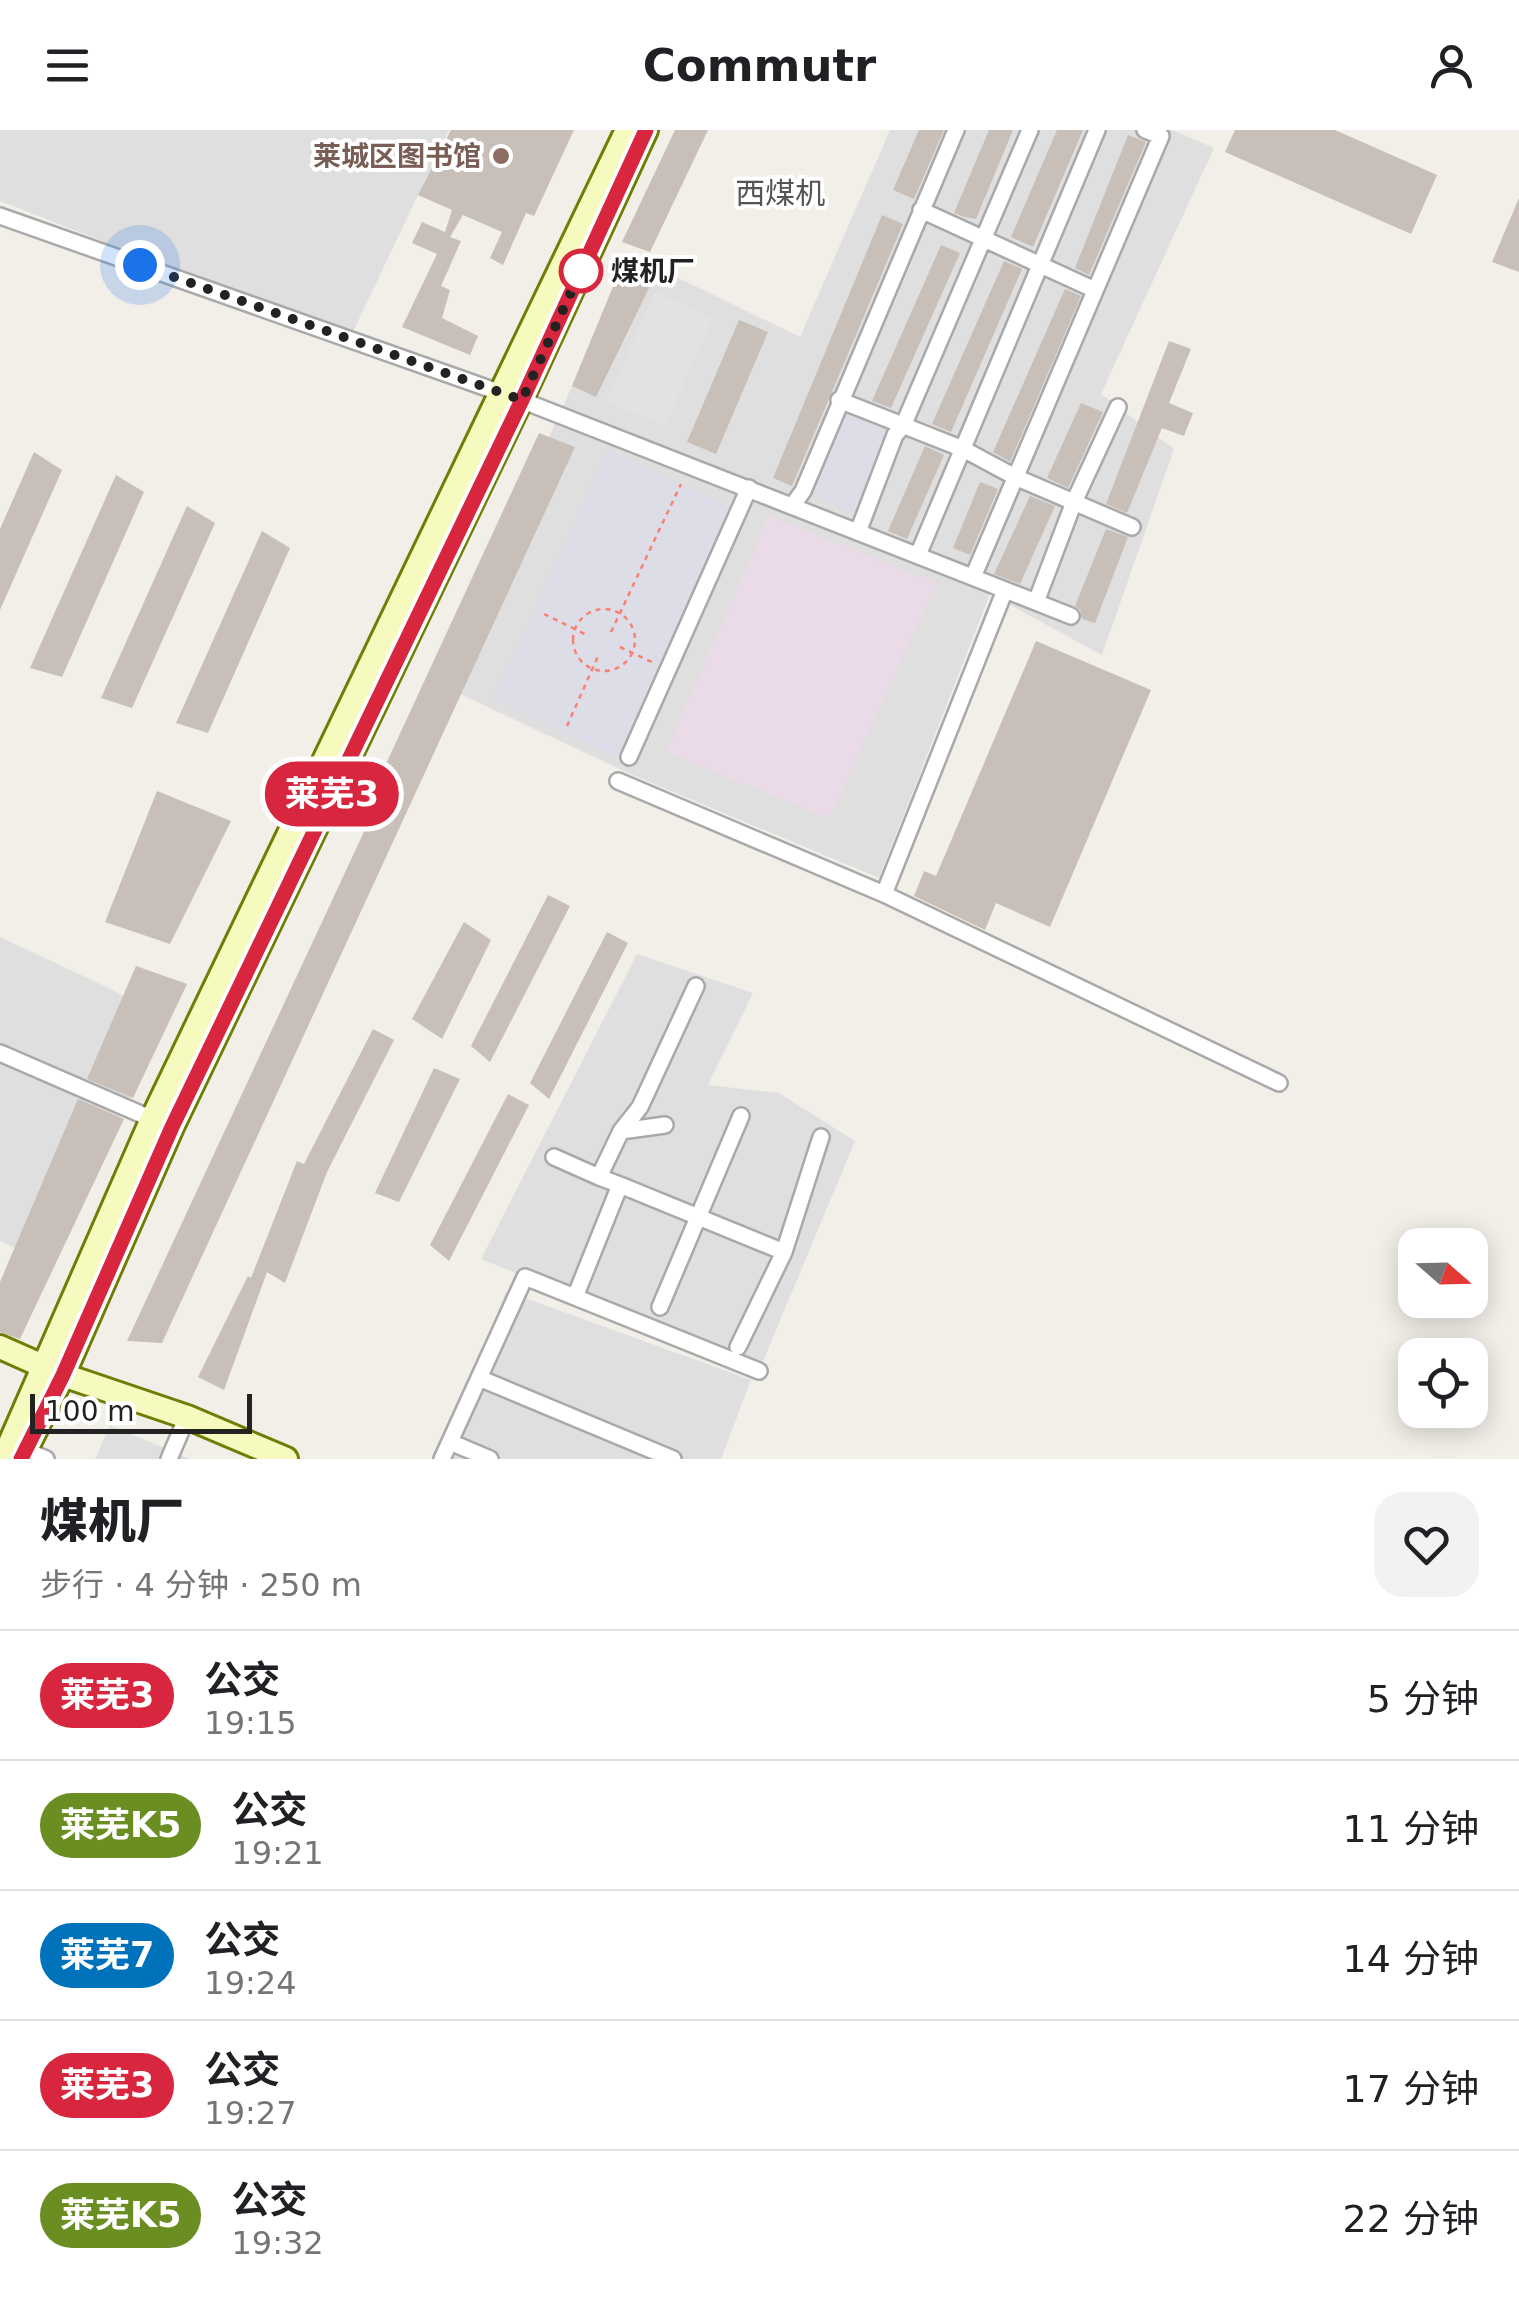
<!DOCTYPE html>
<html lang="zh">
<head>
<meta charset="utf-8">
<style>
	:root { --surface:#fff; --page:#f2f2f2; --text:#202124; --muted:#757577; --line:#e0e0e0 }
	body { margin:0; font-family:"DejaVu Sans","Noto Sans SC",sans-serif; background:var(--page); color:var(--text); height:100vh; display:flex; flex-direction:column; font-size:38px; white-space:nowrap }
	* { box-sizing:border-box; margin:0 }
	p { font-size:32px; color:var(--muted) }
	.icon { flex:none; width:55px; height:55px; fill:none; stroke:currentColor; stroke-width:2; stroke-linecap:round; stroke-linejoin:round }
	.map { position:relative; height:1329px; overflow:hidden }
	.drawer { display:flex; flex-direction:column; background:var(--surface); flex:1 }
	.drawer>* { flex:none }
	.badge { padding:0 20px; border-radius:32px; font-size:35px; line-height:65px }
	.needle { width:65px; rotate:110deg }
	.buttons { position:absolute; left:1398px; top:1098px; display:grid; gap:20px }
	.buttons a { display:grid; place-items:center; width:90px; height:90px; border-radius:20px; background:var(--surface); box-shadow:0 5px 25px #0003; font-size:50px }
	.scale { position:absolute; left:30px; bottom:25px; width:222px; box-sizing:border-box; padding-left:10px; border:5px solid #222; border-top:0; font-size:28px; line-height:35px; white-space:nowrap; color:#222; -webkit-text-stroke:8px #fff; paint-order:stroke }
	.you { position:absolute; width:50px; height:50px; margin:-25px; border:8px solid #fff; border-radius:50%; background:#1a73e8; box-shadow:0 0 0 15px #1a73e833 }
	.map>.badge { position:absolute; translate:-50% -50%; box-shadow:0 0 0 5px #fff }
	.round { display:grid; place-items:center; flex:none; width:105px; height:105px; border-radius:30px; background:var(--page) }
	.headline { display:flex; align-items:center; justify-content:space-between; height:170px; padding:0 40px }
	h1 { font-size:48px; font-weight:800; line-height:75px }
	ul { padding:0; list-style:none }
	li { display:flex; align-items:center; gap:30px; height:130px; padding:0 40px; border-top:2px solid var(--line) }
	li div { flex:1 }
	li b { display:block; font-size:38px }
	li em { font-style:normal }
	li .badge { min-width:110px; font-weight:700; text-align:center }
	header { display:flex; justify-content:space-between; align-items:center; height:130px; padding:0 40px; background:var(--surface); font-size:45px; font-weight:800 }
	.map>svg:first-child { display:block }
	.residential { fill:#e0dfdf }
	.industrial { fill:#ebdbe8 }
	.parking { fill:#e2e2e2 }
	.plaza { fill:#dddde8 }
	.building { fill:#c7bfb8 }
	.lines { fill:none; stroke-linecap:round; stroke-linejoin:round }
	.street-casing { stroke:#a9a9a9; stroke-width:20 }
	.secondary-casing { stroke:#707d05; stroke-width:28 }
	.path { stroke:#fa8072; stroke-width:2.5; stroke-dasharray:5 5; stroke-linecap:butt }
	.street { stroke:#fff; stroke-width:15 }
	.secondary { stroke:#f7fabf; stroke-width:22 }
	.line-casing { stroke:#fff; stroke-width:22 }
	.line { stroke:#d7263d; stroke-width:15 }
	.walk { stroke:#222; stroke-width:10; stroke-dasharray:0 18 }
	.education-dot { fill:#8d6e63; stroke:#fff; stroke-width:4 }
	.stop-dot { fill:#fff; stroke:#d7263d; stroke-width:5 }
	.labels { text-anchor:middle; stroke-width:8; stroke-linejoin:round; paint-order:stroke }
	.education-label { font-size:28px; font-weight:bold; fill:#785e54; stroke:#fff; text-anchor:end }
	.stop-label { font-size:28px; font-weight:bold; fill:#222; stroke:#fff; text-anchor:start }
	.neighbourhood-label { font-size:30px; fill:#555; stroke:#fff }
</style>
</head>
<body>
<header><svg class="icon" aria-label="menu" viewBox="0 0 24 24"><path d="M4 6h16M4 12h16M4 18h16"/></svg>Commutr<svg class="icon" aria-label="person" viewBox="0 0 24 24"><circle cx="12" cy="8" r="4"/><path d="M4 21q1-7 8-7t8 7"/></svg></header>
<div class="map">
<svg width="1519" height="1329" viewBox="0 0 1519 1329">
	<rect width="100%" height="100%" fill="#f2efe9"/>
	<!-- residential -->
	<path class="residential" d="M 0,0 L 449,0 L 350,208 L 0,71 Z
		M 890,0 L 1172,0 L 1214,18 L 1101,264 L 1174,319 L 1102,525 L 990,464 L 879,748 L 628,643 L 437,553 L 572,256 L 627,123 L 800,207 Z
		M 0,807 L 113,860 L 166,891 L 118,992 L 26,1123 L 0,1111 Z
		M 637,824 L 753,863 L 708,955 L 779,963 L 855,1011 L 759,1241 L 481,1129 Z
		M 506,1161 L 751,1250 L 721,1329 L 441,1329 Z
		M 110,1295 L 190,1329 L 95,1329 Z"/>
	<!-- industrial -->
	<path class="industrial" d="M 769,386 L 936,453 L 829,688 L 666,622 Z"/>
	<!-- parking -->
	<path class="parking" d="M 655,162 L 713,188 L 665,296 L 607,271 Z"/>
	<!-- plaza -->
	<path class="plaza" d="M 837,280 L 895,305 L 861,386 L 803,361 Z
		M 608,320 L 731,377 L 616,627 L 493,570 Z"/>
	<!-- building -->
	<path class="building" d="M 451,0 L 574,0 L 534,86 L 526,83 L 503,135 L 490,128 L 502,102 L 463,85 L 450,107 L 461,111 L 441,156 L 450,160 L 442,188 L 478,206 L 470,225 L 402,197 L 437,124 L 412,113 L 422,92 L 445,102 L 452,80 L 418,65 Z
		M 675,0 L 708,0 L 650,122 L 622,112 Z
		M 919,0 L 944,0 L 914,69 L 893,60 Z
		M 989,0 L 1013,0 L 976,89 L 964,87 L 954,83 Z
		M 1057,0 L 1083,0 L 1033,117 L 1011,107 Z
		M 1235,0 L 1335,0 L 1437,45 L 1411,104 L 1225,22 Z
		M 1128,5 L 1146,12 L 1089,145 L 1075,138 Z
		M 1519,68 L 1519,142 L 1492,132 Z
		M 882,85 L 903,94 L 792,356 L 773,348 Z
		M 941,115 L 960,123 L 891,278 L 872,271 Z
		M 1004,131 L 1022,139 L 951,302 L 932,294 Z
		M 620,140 L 651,154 L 596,267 L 572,256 Z
		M 1065,159 L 1081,166 L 1010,332 L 993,322 Z
		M 739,190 L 768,202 L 716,324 L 687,312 Z
		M 1169,211 L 1191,219 L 1169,273 L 1193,283 L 1184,306 L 1162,298 L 1127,383 L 1106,374 Z
		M 1081,273 L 1103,282 L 1068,358 L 1047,348 Z
		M 539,303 L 575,317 L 162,1213 L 127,1211 L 382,663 L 374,660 Z
		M 925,316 L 944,325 L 907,409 L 888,401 Z
		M 34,322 L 62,340 L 0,480 L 0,399 Z
		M 116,345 L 144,362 L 62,547 L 30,538 Z
		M 980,352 L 998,359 L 970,425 L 953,418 Z
		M 1030,366 L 1055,376 L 1020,454 L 994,444 Z
		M 187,376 L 215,393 L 132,578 L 101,568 Z
		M 1106,399 L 1128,407 L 1095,493 L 1082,489 L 1080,480 L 1075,476 Z
		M 262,401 L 290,418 L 208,603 L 176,593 Z
		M 1036,511 L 1151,560 L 1050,797 L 996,773 L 985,800 L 914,766 L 924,741 L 936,746 Z
		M 157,661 L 231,691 L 170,814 L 105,792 Z
		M 548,765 L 570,776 L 490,932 L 471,916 Z
		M 464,792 L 491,810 L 442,909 L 412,889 Z
		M 607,802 L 628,813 L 549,969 L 530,953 Z
		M 136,836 L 187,854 L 133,968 L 87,949 Z
		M 373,899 L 394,910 L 327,1042 L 285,1153 L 267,1142 L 224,1260 L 198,1247 L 248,1146 L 251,1148 L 297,1031 L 304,1034 Z
		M 434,938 L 460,949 L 399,1072 L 375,1063 Z
		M 508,964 L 529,975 L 449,1131 L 430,1115 Z
		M 78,969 L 124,989 L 20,1209 L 0,1202 L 0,1152 Z"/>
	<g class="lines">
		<!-- street casing -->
		<g class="street-casing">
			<path id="street" d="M 921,80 L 1095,160
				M 0,86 L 521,270 L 1018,465
				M 839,270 L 963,319 L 1015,347 L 1132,397
				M 792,376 L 803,361 L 956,0
				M 858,402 L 895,305 L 903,296 L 1030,0
				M 918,425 L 1097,0
				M 973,447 L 1161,6 L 1145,0
				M 1071,486 L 1018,465 L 1036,472 L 1074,372 L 1118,277
				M 629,627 L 749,358
				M 618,651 L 884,764 L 1279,953
				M 884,764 L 1005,460
				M 0,923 L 159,992
				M 621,1001 L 640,977 L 696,856
				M 554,1027 L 599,1047
				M 620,1055 L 599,1047 L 621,1001 L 665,995
				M 784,1122 L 821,1007
				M 575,1167 L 620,1055 L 784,1122 L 738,1217
				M 660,1177 L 741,986
				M 479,1248 L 673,1329
				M 450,1312 L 490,1329
				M 25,1320 L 46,1329
				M 169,1329 L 187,1287
				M 442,1329 L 525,1147 L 759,1241"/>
		</g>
		<!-- secondary casing -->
		<g class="secondary-casing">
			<path id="secondary" d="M 0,1217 L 63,1245 L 187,1287 L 286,1329
				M 3,1329 L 152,989 L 627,0
				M 21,1329 L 63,1245 L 172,997 L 521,270 L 646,0"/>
		</g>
		<!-- path -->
		<path class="path" d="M573 510a31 31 0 1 1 62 0a31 31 0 1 1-62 0Z
			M 544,484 L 589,506
			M 611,502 L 681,354
			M 620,517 L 654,533
			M 567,596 L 599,524"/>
		<!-- street -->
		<use href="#street" class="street"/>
		<!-- secondary -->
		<use href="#secondary" class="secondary"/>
	</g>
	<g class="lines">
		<!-- line casing -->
		<g class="line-casing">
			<path id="line" d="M 21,1329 L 63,1245 L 172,997 L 522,270 L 646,0"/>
		</g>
		<!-- line -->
		<use href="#line" class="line"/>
		<!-- walk -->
		<path class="walk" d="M 140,135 L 522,270 L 582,138 L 581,141"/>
	</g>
	<!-- markers -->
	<circle class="education-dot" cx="501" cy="26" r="10"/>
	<circle class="stop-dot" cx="581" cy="141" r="20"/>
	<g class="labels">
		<!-- education labels -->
		<g class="education-label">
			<text x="481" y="36">莱城区图书馆</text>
		</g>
		<!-- stop labels -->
		<g class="stop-label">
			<text x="611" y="151">煤机厂</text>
		</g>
		<!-- neighbourhood labels -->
		<g class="neighbourhood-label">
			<text x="780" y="74">西煤机</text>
		</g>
	</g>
</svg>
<div class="buttons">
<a><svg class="needle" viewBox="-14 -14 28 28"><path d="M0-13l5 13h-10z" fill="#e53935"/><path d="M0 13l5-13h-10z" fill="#757577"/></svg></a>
<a><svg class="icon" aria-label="locate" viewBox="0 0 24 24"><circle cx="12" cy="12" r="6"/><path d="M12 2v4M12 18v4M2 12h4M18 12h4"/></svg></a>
</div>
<div class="scale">100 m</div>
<div class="you" style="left:140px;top:135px"></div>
<b class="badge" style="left:332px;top:664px;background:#d7263d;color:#fff">莱芜3</b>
</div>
<section class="drawer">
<div class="headline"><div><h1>煤机厂</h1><p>步行 · 4 分钟 · 250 m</p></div><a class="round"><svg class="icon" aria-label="heart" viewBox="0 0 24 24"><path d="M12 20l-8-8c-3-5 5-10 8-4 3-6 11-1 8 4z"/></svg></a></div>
<ul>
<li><span class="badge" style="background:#d7263d;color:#fff">莱芜3</span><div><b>公交</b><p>19:15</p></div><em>5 分钟</em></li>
<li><span class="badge" style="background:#6b8e23;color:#fff">莱芜K5</span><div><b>公交</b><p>19:21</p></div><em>11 分钟</em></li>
<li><span class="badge" style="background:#0072bc;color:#fff">莱芜7</span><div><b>公交</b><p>19:24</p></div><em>14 分钟</em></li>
<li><span class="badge" style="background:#d7263d;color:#fff">莱芜3</span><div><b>公交</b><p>19:27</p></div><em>17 分钟</em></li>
<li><span class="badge" style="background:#6b8e23;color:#fff">莱芜K5</span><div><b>公交</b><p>19:32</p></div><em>22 分钟</em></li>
</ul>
</section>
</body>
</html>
